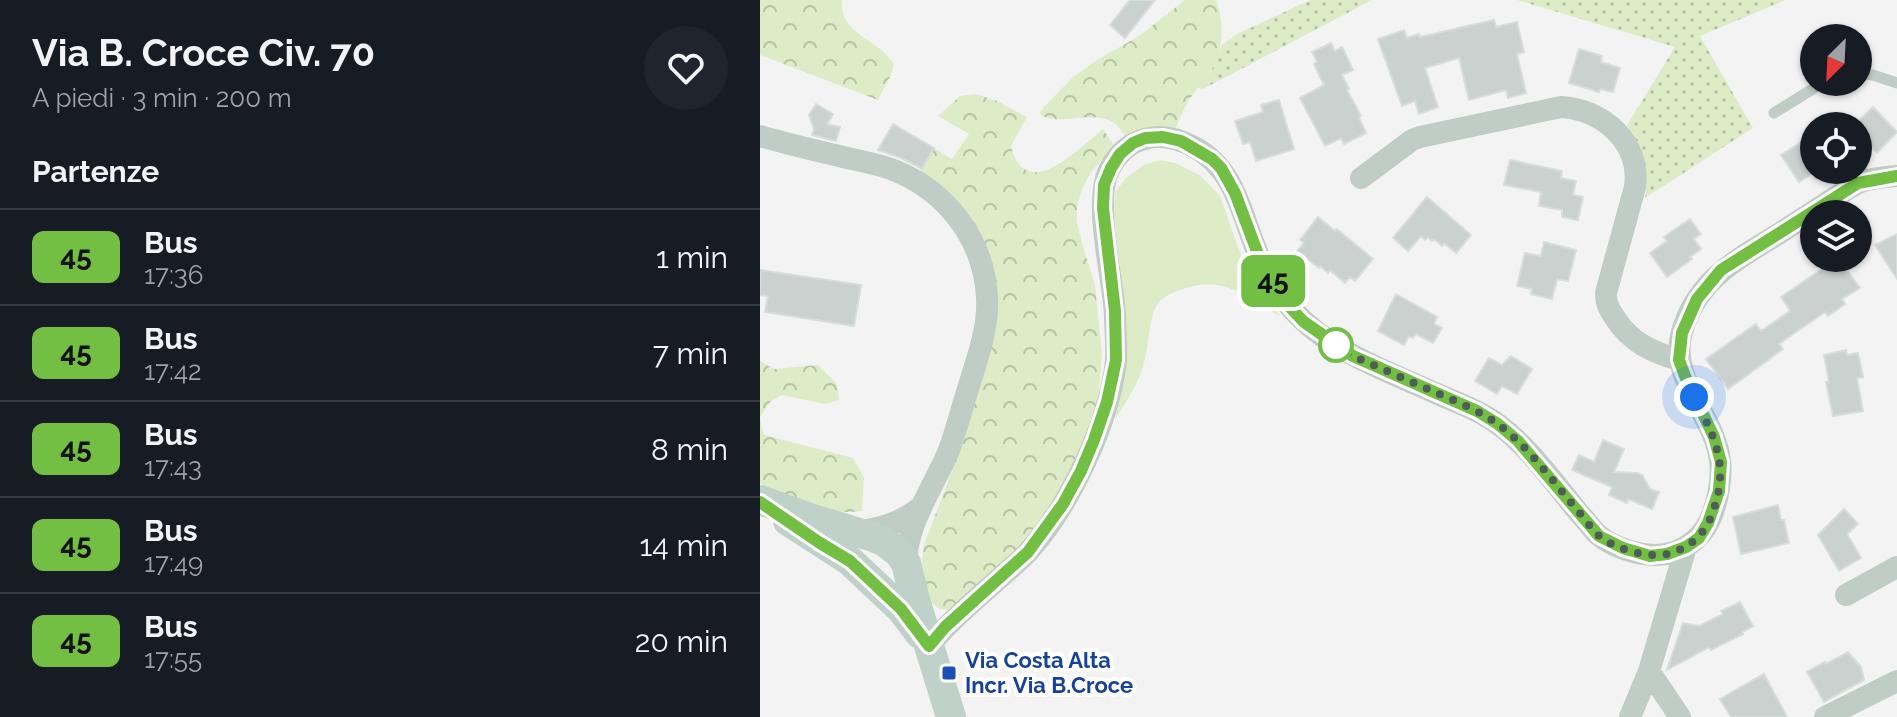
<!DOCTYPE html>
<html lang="it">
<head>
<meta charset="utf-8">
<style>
	:root { --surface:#171b24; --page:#20242c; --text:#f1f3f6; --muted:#9ea1a6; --line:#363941 }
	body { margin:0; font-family:Raleway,sans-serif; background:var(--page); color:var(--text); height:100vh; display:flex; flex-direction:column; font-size:30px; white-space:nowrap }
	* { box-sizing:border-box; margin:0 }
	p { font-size:26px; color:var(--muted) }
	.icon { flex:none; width:44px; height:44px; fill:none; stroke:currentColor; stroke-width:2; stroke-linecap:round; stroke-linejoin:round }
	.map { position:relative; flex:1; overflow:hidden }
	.panel { display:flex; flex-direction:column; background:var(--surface); width:760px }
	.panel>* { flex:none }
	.badge { padding:0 16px; border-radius:12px; font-size:28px; line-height:52px }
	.needle { width:52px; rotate:204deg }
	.tools { position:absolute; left:1040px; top:24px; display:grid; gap:16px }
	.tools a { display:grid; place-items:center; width:72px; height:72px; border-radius:50%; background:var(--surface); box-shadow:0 2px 6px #0004; font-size:40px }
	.you { position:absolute; width:40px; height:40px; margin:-20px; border:6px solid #fff; border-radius:50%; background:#1a73e8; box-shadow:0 0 0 12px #1a73e833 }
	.map>.badge { position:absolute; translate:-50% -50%; box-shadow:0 0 0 4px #fff }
	h2 { padding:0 32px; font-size:30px; line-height:72px }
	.round { display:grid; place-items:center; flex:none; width:84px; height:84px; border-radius:42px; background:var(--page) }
	.overview { display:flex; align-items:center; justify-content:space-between; height:136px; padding:0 32px }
	h1 { font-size:38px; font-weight:700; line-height:60px }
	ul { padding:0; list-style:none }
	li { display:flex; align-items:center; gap:24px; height:96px; padding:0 32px; border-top:2px solid var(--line) }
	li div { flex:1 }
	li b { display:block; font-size:30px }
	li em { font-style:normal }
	li .badge { min-width:88px; font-weight:700; text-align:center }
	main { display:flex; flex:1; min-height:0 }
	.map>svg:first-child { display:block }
	.grass { fill:url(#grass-dots) }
	.forest { fill:url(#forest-crowns) }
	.green { fill:#ddecc7 }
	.building { fill:#cad1ce; stroke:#d7dddb; stroke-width:2 }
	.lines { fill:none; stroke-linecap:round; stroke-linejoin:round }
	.lane { stroke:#c0cdc6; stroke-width:11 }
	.street { stroke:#c0cdc6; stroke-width:22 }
	.secondary { stroke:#c0d1ca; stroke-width:30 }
	.line-casing { stroke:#fff; stroke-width:18 }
	.line { stroke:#72bf44; stroke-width:12 }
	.walk { stroke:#4c5e55; stroke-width:8; stroke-dasharray:0 14.4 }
	.stop-dot { fill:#fff; stroke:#72bf44; stroke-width:4 }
	.transit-dot { fill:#1a4fb4; stroke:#fff; stroke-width:3 }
	.labels { text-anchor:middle; stroke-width:8; stroke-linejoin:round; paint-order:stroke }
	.transit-label { font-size:22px; font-weight:bold; fill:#164399; stroke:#fff; text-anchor:start }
</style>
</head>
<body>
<main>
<section class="panel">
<div class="overview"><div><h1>Via B. Croce Civ. 70</h1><p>A piedi · 3 min · 200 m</p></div><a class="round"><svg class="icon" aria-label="heart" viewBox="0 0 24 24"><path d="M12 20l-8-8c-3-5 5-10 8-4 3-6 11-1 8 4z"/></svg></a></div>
<h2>Partenze</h2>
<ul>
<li><span class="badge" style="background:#72bf44;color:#111">45</span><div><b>Bus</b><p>17:36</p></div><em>1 min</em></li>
<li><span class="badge" style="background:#72bf44;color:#111">45</span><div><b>Bus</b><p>17:42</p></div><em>7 min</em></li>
<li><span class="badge" style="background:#72bf44;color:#111">45</span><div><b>Bus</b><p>17:43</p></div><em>8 min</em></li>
<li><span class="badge" style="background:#72bf44;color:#111">45</span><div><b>Bus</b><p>17:49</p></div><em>14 min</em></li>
<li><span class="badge" style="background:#72bf44;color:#111">45</span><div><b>Bus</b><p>17:55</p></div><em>20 min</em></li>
</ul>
</section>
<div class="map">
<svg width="1137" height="717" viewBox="0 0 1137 717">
	<defs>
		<pattern id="grass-dots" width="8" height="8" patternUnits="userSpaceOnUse" patternTransform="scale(2)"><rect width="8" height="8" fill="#ddecc7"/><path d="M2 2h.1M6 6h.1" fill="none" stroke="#b5c2a4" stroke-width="1.8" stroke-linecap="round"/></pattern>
		<pattern id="forest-crowns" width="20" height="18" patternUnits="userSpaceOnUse" patternTransform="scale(2)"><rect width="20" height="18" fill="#ddecc7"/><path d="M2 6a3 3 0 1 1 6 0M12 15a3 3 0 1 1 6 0" fill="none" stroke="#b5c2a4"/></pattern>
	</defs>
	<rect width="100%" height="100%" fill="#f4f3f4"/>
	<!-- grass -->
	<path class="grass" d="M 550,0 L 612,0 L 443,89 L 437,87 L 451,71 L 462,45 L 477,34 Z
		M 757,0 L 1026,0 L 940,36 L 993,128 L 885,198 C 889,164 883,155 866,127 L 915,47 Z"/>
	<!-- forest -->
	<path class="forest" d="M 0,0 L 82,0 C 79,26 102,35 120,49 C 126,53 129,58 134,64 L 131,75 L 118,100 L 0,55 Z
		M 425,0 L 456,0 C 465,24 464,51 449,73 C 442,84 433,92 427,104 C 421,113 418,123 414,133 L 370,145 C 366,138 360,127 354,123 C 333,109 304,126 282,116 L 280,112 L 284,107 L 312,78 L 337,60 L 379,36 Z
		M 216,94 L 237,101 L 267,117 L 251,146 C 265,205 318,149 343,129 L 356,149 L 341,160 L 330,174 L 322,189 L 317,207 L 317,222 L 322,243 L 335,285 L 342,355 L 338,399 L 320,455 L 267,543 L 192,610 L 180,609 L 170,602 L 161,566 L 164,545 L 202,444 L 236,294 L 159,174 L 174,148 L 192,159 L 209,134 L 178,116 L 200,96 Z
		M 0,361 L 14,369 L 58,365 L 77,384 L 79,400 L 65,404 L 22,395 L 11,401 L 0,417 Z
		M 0,419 L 4,435 L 93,458 L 104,478 L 102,511 C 67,516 29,502 0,483 Z"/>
	<!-- green -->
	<path class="green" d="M 400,160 L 415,163 L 441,176 L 460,196 L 484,264 L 520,316 C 486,297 464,275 423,289 C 414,292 403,296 397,305 C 389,318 389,344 385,359 C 380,382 367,400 355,420 L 367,360 L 365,308 L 353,210 L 356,191 L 366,178 L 384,165 Z"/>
	<!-- building -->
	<path class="building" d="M 370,0 L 395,0 L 365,38 L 350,25 Z
		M 734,20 L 736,27 L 757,22 L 764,52 L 757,54 L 766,93 L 748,98 L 746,90 L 709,100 L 699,58 L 665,68 L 678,107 L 659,114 L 655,101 L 642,106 L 618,39 L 644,30 L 647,38 L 659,34 L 660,37 Z
		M 571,43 L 575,51 L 582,47 L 593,70 L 582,75 L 589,89 L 587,90 L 601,116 L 599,118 L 606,133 L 584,144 L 581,138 L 565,146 L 540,98 L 564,85 L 554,64 L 557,62 L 552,52 Z
		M 819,49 L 842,56 L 841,62 L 860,68 L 853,92 L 840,89 L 839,92 L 809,83 Z
		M 519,100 L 534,149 L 496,161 L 490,142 L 483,144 L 475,121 L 503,112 L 501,105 Z
		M 56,104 L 73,114 L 67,124 L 80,127 L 76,141 L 52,135 L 54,129 L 49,115 Z
		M 1113,107 L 1137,132 L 1117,153 L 1103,138 L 1104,137 L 1098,130 L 1098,126 L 1094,125 Z
		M 133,124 L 174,148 L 162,169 L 141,158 L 118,150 Z
		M 1054,134 L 1054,172 L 1039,182 L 1021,155 Z
		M 750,160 L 802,171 L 801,178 L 816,181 L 813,195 L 823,197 L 818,220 L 802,217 L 802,210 L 779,206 L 781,192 L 744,185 Z
		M 667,197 L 711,235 L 696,253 L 684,243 L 682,246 L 674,239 L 672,241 L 668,237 L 665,240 L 661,236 L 648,251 L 633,238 Z
		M 558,217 L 575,231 L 577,229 L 613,259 L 595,281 L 590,277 L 585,283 L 570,270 L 568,273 L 560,266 L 559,268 L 537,251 L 544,243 L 540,240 Z
		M 930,219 L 941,234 L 934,239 L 941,249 L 930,257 L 932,259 L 907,277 L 890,253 L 907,241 L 904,237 Z
		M 1137,234 L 1137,279 L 1115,245 Z
		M 784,242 L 816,250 L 808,281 L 797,279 L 792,299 L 771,294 L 772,289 L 757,286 L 765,253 L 781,256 Z
		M 1078,258 L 1100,288 L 1082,299 L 1085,304 L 1068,316 L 1065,312 L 1019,344 L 1023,349 L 968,389 L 946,359 L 996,324 L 1001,331 L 1030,311 L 1021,297 Z
		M 0,270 L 101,285 L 94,326 L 5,312 L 8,296 L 0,295 Z
		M 636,294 L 677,317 L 674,324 L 682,328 L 673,343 L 656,334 L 653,338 L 649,336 L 644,345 L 618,331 Z
		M 1086,350 L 1087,355 L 1098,353 L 1103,377 L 1097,378 L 1103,411 L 1073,416 L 1066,382 L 1069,382 L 1064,355 Z
		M 751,356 L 772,369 L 757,394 L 742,386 L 737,394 L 715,381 L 729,358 L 742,365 Z
		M 843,440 L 864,449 L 854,472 L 877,473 L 882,475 L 890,489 L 899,492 L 892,509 L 868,499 L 867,503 L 849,495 L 852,487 L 812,470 L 819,455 L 834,462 Z
		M 1018,505 L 1021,520 L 1024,520 L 1029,543 L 981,554 L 973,517 Z
		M 1084,509 L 1098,524 L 1087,534 L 1101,558 L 1079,571 L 1058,535 Z
		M 980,602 L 993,626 L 982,632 L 983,634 L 951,650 L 949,647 L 907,670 L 923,623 L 939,626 L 963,614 L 961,611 Z
		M 1088,652 L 1101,667 L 1104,680 L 1064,702 L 1047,672 L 1065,662 L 1066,664 Z
		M 1004,674 L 1027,717 L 971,717 L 960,699 Z"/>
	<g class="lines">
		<!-- lane -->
		<path class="lane" d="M 1098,74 L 1113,75 L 1137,83
			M 1014,113 L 1064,82"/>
		<!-- street -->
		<path class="street" d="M 0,136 C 27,144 55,150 83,157 C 100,161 119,164 136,171 C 187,192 224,240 227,297 C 229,329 216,362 207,392 C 201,411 196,431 189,450 C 174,487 147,522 146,563
			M 601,178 L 652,140 L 660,137 L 801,107 C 843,109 881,143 875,187 L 846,293 C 846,304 849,309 855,318 C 870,342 892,352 919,360
			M 98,531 C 122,529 142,522 161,507
			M 1086,595 L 1137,567
			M 169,646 C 191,620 217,598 242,576 C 251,568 261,560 269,551 C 310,505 349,423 356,361 C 357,347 355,330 355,315 C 353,276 333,204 349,170 C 367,135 401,129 434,147 C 479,171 482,222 502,263 C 510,279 520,296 532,309 C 571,353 630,372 682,396 C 701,404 722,412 739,425 C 769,447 795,484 819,513 C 825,519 831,528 837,534 C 856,550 890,560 914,552 C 933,545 945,533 952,515 C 958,499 962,478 960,461 C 955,415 908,379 922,332 C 938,277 979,259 1023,231 C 1041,219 1059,208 1077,196 C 1085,191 1093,185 1101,182 C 1112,178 1125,177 1137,176
			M 889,671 L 920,717
			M 870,717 L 889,671 L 926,547
			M 1065,717 L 1137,681"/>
		<!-- secondary -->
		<path class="secondary" d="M 0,500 L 53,519 L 113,537 L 125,542 L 138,552 L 146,563 L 155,600 L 191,717
			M 28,521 L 90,561 L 141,609 L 160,634"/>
	</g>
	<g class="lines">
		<!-- line casing -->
		<g class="line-casing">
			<path id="line" d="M 0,502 L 60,543 L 90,561 L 141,609 L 169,646 L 185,627 L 268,552 L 303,504 L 321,471 L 334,440 L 347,402 L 356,360 L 355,311 L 343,208 L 344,185 L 351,168 L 360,154 L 373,143 L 385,138 L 403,137 L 421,141 L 452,159 L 461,168 L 475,193 L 501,262 L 527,304 L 544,322 L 593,356 L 717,411 L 738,424 L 758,441 L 839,536 L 863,548 L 890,556 L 907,554 L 926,547 L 939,538 L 948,523 L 959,491 L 961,462 L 954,437 L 925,376 L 919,360 L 922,333 L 937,299 L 961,270 L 1098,183 L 1137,176"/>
		</g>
		<!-- line -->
		<use href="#line" class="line"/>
		<!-- walk -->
		<path class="walk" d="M 576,345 L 593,356 C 621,368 649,381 677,393 C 697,402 718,410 736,423 C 766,443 795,484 818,511 C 825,519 831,528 838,535 C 854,549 891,560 912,553 C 930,546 943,536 951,517 C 970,468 957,441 934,397"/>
	</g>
	<!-- markers -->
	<circle class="stop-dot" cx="576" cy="345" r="16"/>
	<rect class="transit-dot" x="181" y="665" width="16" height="16" rx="4"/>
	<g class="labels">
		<!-- transit labels -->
		<g class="transit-label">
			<text x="205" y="668">Via Costa Alta<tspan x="205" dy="25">Incr. Via B.Croce</tspan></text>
		</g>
	</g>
</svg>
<div class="tools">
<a><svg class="needle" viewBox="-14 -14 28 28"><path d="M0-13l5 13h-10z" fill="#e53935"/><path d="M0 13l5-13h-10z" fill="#9ea1a6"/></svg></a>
<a><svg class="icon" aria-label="locate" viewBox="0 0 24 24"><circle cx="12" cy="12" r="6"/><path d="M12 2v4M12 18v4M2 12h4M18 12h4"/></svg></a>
<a><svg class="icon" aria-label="layers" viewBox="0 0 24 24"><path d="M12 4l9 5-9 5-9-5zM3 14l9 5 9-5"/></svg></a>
</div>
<div class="you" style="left:934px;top:397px"></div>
<b class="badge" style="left:513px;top:281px;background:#72bf44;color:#111">45</b>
</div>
</main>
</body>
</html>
